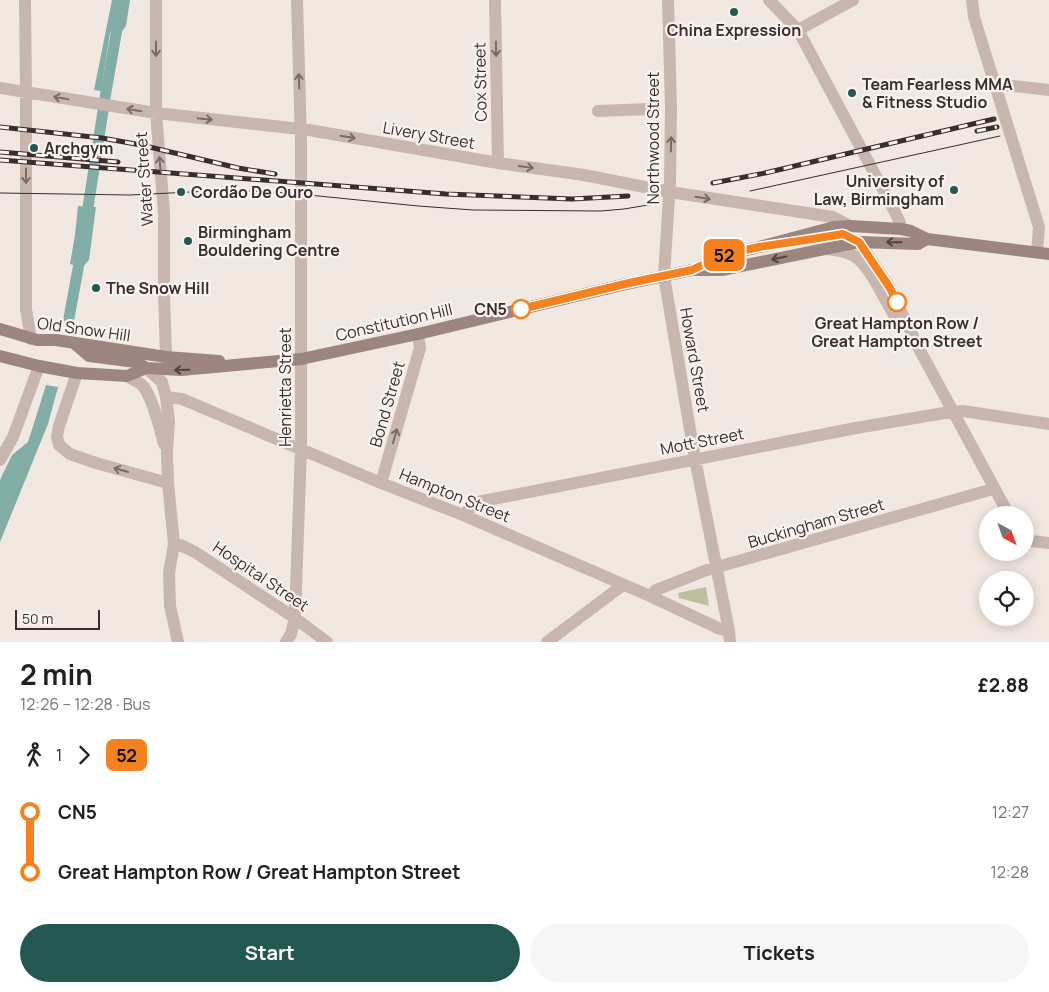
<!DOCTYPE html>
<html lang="en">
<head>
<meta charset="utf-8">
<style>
	:root { --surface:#fff; --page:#f6f6f6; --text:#202124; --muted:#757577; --accent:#255752 }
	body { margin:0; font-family:Manrope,sans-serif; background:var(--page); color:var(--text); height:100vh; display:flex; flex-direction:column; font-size:19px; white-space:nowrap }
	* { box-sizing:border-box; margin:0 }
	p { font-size:16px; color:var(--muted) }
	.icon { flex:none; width:28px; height:28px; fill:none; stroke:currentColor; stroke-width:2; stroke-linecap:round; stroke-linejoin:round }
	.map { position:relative; height:642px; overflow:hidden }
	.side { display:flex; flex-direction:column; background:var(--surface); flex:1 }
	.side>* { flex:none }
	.badge { padding:0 10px; border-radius:8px; font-size:18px; line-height:32px }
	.needle { width:32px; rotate:139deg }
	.fabs { position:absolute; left:979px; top:506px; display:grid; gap:10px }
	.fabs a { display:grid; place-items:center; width:55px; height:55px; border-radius:50%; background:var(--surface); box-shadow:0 2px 12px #0003; font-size:25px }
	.scale { position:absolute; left:15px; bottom:12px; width:85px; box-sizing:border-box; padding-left:5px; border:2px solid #392e2c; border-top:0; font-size:14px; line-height:18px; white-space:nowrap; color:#392e2c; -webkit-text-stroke:4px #faf3ef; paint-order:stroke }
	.map>.badge { position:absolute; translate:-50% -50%; box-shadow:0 0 0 2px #fff }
	.legs { display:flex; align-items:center; gap:8px; height:55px; padding:0 20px; font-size:16px }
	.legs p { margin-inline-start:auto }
	.headline { display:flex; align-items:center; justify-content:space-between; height:85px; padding:0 20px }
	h1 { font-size:28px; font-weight:700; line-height:38px }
	.button { display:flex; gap:10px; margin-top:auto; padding:10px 20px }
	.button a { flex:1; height:58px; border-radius:30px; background:var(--accent); color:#fff; font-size:20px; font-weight:700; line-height:58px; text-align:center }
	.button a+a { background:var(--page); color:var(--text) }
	ul { padding:0 20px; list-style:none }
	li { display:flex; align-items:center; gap:18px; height:60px; font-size:19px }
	li i { display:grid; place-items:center; width:8px; height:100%; margin:0 6px; background:currentColor }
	li i::after { content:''; width:12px; height:12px; margin:-6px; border:4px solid; border-radius:50%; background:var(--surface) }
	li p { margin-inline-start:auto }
	li:first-child i { background:linear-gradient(#0000 50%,currentColor 0) }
	li:last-child i { background:linear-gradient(currentColor 50%,#0000 0) }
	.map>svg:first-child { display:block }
	.green { fill:#bbc0a3 }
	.water { fill:#83ada7 }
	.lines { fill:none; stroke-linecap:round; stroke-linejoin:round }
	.canal { stroke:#83ada7; stroke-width:11 }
	.minor-tunnel { stroke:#cdc3be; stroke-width:12; stroke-dasharray:12 6; stroke-linecap:butt }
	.minor { stroke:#c9b6af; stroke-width:12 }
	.tertiary { stroke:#c9b6af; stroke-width:12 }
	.secondary { stroke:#9d8580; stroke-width:12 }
	.tram { stroke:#392e2c; stroke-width:1 }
	.rail-casing { stroke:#392e2c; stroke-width:5 }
	.rail { stroke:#faf3ef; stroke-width:3; stroke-dasharray:9; stroke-linecap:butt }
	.oneway { stroke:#7a6b67 }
	.oneway2 { stroke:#524441 }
	.line-1-casing { stroke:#fff; stroke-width:11 }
	.line-1 { stroke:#f58220; stroke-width:8 }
	.poi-dot { fill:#255752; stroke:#faf3ef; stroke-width:2 }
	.stop-1-dot { fill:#fff; stroke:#f58220; stroke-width:2.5 }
	.labels { text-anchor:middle; stroke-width:4.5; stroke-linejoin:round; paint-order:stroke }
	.poi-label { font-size:16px; font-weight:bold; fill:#392e2c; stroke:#faf3ef; text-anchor:start }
	.street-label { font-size:16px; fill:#392e2c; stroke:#faf3ef }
	.stop-label { font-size:16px; font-weight:bold; fill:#392e2c; stroke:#faf3ef; text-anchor:end }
</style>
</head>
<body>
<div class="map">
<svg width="1049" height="642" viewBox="0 0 1049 642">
	<rect width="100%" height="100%" fill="#f2e8e2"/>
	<!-- green -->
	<path class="green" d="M 706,587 L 709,606 L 679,598 L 678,593 Z"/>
	<!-- water -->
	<path class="water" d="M 112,0 L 130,0 L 126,26 L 116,39 L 114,29 L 110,33 L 101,91 L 94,90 Z
		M 78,206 L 96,207 L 89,260 L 78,272 L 76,261 L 74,260 L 73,265 L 70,264 L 75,235 Z
		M 46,385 L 58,387 L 48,424 L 0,542 L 0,480 L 12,455 L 28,442 Z"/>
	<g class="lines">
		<!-- canal -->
		<path class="canal" d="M 86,220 L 106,92 L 122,0
			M 69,318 L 80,258"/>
		<!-- minor-tunnel -->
		<path class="minor-tunnel" d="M 648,109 L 665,109"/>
		<!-- minor -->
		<path class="minor" d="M 25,0 L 26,92 L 26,309 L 31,339
			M 156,0 L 156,113 L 164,213 L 164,292 L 166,357
			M 495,0 L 498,163
			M 668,0 L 671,108 L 670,182 L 664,276 L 695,459 L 729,631 L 730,642
			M 769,0 L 798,30
			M 853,0 L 798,30 L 894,210 L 900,223 L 901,229
			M 995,84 L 1049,90
			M 0,88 L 156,113 L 309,130 L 498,163 L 584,175 L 670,192 L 833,217 L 850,226
			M 598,111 L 648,109
			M 859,242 L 890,288 L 917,345 L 1009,515
			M 827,249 C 834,250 843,251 850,254 C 870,261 886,306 900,324
			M 146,368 L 162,382 L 166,397 L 169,421 L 167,453 L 168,483 L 174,544 L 169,573 L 170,606 L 178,642
			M 77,373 L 59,426 L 57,437 L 59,445 L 70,454 L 96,463 L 168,483
			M 127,376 C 131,379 137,381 141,384 C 152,394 160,429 164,444
			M 166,397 L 182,399 L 381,483 L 463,515 L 650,596 L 720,629 L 729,631
			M 0,460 L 13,437 L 39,366
			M 381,483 L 420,348 L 418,334
			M 463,515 L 478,502 L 856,428 L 944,413 L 963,411 L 1049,424
			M 1025,539 L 1031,541 L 1049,543
			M 174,544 L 180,545 L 195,552 L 295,618 L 327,642
			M 650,596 L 656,590 L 707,570 L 986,491 L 994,488
			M 286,642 L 291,634 L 295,618 L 301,448 L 301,141 L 297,0
			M 547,642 L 623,585"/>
		<!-- tertiary -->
		<path class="tertiary" d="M 972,0 L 974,17 L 1039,227 L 1037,252"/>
		<!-- secondary -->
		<path class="secondary" d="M 697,268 L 721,256 L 759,247 L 834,227 L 850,226 L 901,229 L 911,231 L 927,239 L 1049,254
			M 0,329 L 37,340 L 56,340 L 166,357 L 219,361
			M 75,344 L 89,356 L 136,362 L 146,368
			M 0,356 L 39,366 L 77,373 L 127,376 L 146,368 L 181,370 L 301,359 L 418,334 L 622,285 L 692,270 L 722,270 L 859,242 L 918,244 L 927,239"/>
		<!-- tram -->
		<path class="tram" d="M 750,191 L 1000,136
			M 0,193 L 130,195 L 210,191 L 247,191 L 289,193 L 418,206 L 473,210 L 601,211 L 624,209 L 654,204"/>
		<!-- rail casing -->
		<g class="rail-casing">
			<path id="rail" d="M 0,127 L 102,138 L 141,145 L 238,168 L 275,174
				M 977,131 L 997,127
				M 0,152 L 118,162
				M 0,160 L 446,194 L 572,199 L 628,196
				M 713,183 L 765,173 L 994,119"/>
		</g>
		<!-- rail -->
		<use href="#rail" class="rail"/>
	</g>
	<!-- one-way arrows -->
	<defs><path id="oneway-shaft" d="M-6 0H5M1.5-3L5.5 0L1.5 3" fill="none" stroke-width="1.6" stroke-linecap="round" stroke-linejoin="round" transform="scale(1.25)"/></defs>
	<g class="oneway">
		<use href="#oneway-shaft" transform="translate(156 49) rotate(90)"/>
		<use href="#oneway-shaft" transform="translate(496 49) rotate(89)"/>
		<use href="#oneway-shaft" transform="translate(299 81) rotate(-92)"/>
		<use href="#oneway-shaft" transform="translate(61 98) rotate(-170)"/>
		<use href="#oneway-shaft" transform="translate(134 110) rotate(-171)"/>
		<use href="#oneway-shaft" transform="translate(205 119) rotate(6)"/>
		<use href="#oneway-shaft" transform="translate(348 137) rotate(10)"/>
		<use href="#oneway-shaft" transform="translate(671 144) rotate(-89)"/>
		<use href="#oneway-shaft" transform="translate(160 164) rotate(-95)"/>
		<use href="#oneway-shaft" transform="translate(526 167) rotate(8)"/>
		<use href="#oneway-shaft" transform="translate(26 176) rotate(90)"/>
		<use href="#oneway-shaft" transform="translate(703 198) rotate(9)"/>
		<use href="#oneway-shaft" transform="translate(395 436) rotate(-74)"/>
		<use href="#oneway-shaft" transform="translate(121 470) rotate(-164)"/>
	</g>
	<g class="oneway2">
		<use href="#oneway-shaft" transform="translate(894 242) rotate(-179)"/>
		<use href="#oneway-shaft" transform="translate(779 258) rotate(169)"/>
		<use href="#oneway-shaft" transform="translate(182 370) rotate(179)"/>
	</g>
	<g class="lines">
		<!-- line-1 casing -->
		<g class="line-1-casing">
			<path id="line-1" d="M 521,309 L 629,283 L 692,270 L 721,256 L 740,251 L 759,247 L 806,240 L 843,234 L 859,242 L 890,288 L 897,302"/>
		</g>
		<!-- line-1 -->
		<use href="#line-1" class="line-1"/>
	</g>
	<!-- markers -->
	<g class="poi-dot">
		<circle cx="734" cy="12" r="5"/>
		<circle cx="852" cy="93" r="5"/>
		<circle cx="34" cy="148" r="5"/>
		<circle cx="954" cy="190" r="5"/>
		<circle cx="181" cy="192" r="5"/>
		<circle cx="188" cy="241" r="5"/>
		<circle cx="96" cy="288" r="5"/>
	</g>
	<g class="stop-1-dot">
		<circle cx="897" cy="302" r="9"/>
		<circle cx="521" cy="309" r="9"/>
	</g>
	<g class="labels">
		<!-- poi labels -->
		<g class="poi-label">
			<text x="734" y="36" text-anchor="middle">China Expression</text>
			<text x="862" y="90">Team Fearless MMA<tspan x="862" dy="18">&amp; Fitness Studio</tspan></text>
			<text x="44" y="154">Archgym</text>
			<text x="944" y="187" text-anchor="end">University of<tspan x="944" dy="18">Law, Birmingham</tspan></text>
			<text x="191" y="198">Cordão De Ouro</text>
			<text x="198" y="238">Birmingham<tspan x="198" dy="18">Bouldering Centre</tspan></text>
			<text x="106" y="294">The Snow Hill</text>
		</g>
		<!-- street labels -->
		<g class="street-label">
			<text transform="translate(480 82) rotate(-91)" y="6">Cox Street</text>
			<text transform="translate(429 135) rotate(10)" y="6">Livery Street</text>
			<text transform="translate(653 138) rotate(-90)" y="6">Northwood Street</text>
			<text transform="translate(144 179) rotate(-94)" y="6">Water Street</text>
			<text transform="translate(394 322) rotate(-13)" y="6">Constitution Hill</text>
			<text transform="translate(84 329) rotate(8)" y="6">Old Snow Hill</text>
			<text transform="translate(695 360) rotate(80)" y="6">Howard Street</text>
			<text transform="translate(285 387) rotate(-90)" y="6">Henrietta Street</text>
			<text transform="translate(387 404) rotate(-74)" y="6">Bond Street</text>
			<text transform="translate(702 441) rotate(-11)" y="6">Mott Street</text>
			<text transform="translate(455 495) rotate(22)" y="6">Hampton Street</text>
			<text transform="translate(816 523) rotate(-16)" y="6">Buckingham Street</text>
			<text transform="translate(261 576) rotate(34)" y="6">Hospital Street</text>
		</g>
		<!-- stop labels -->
		<g class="stop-label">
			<text x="507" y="315">CN5</text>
			<text x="897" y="329" text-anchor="middle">Great Hampton Row /<tspan x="897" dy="18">Great Hampton Street</tspan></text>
		</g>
	</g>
</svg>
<div class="fabs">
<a><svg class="needle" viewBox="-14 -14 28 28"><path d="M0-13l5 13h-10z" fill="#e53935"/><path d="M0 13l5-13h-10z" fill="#757577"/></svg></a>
<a><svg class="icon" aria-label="locate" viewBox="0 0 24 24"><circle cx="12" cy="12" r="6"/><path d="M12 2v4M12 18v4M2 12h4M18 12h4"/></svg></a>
</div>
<div class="scale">50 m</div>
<b class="badge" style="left:724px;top:255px;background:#f58220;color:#111">52</b>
</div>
<section class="side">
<div class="headline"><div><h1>2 min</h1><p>12:26 – 12:28 · Bus</p></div><b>£2.88</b></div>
<div class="legs"><svg class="icon" aria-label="walk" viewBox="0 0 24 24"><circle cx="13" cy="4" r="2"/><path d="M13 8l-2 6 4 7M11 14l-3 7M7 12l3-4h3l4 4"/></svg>1<svg class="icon" aria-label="forward" viewBox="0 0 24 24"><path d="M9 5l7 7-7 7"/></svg><b class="badge" style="background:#f58220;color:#111">52</b></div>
<ul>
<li><i style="color:#f58220"></i><b>CN5</b><p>12:27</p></li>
<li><i style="color:#f58220"></i><b>Great Hampton Row / Great Hampton Street</b><p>12:28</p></li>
</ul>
<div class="button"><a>Start</a><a>Tickets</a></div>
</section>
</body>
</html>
